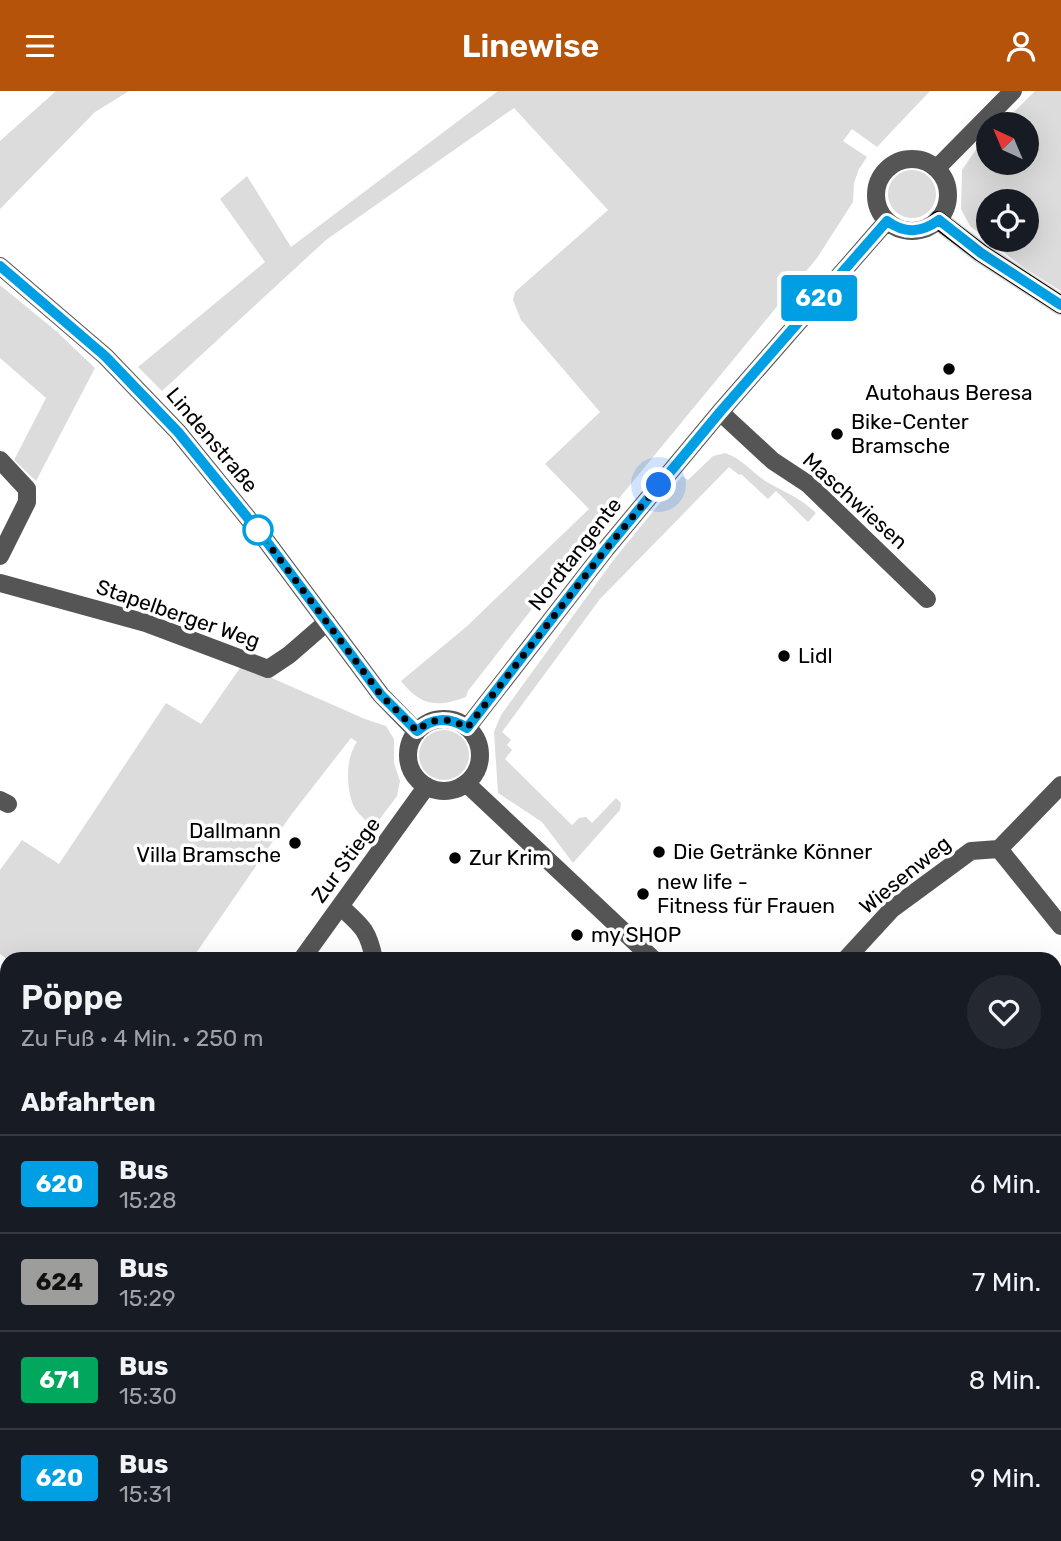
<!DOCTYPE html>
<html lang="de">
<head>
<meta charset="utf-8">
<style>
	:root { --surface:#171b24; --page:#242831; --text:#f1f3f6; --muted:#9ea1a6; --line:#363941; --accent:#b45309 }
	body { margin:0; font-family:Rubik,sans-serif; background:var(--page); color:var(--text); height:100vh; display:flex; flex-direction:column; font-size:26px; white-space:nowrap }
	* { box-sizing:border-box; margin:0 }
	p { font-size:23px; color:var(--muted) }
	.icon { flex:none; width:38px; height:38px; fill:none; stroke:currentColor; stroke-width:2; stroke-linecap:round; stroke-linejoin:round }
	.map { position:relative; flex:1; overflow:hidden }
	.drawer { position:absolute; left:0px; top:861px; width:1062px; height:590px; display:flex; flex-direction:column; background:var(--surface); border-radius:21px 21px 0 0; box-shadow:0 7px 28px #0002 }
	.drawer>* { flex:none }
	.badge { padding:0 14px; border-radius:5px; font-size:24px; line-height:46px }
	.needle { width:46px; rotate:316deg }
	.buttons { position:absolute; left:976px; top:21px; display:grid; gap:14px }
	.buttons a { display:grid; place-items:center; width:63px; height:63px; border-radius:50%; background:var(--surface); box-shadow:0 7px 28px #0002; font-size:35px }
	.you { position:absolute; width:35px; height:35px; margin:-18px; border:5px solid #fff; border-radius:50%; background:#1a73e8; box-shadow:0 0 0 10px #1a73e833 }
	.map>.badge { position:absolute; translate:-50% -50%; box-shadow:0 0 0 4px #fff }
	h2 { padding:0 21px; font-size:26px; line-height:63px }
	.round { display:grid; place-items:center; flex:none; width:74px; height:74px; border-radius:37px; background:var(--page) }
	.overview { display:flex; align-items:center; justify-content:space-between; height:119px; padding:0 21px }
	h1 { font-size:33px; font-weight:600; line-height:52px }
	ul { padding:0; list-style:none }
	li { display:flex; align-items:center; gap:21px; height:98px; padding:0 21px; border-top:2px solid var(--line) }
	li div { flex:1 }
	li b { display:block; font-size:26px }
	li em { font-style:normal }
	li .badge { min-width:77px; font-weight:700; text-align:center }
	header { display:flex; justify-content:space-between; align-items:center; height:91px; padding:0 21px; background:var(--accent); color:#fff; font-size:32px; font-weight:600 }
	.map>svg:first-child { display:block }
	.green { fill:#dcdcdc; fill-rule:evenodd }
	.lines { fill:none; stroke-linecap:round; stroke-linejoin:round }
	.major-casing { stroke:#dbdbdb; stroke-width:21 }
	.minor { stroke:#555; stroke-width:18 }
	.major { stroke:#000; stroke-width:18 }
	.rail-casing { stroke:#000; stroke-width:8 }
	.rail { stroke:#fff; stroke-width:5; stroke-dasharray:16; stroke-linecap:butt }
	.line-casing { stroke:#fff; stroke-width:16 }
	.line { stroke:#009fe3; stroke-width:10 }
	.walk { stroke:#000; stroke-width:7; stroke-dasharray:0 12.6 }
	.poi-dot { fill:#000; stroke:#fff; stroke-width:2.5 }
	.stop-dot { fill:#fff; stroke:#009fe3; stroke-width:3.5 }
	.labels { text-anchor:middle; stroke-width:7; stroke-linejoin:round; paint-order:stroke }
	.poi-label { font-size:21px; fill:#000; stroke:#fff; text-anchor:start }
	.street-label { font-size:21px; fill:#000; stroke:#fff }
</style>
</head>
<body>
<header><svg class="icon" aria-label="menu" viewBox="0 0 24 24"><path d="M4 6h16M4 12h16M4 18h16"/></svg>Linewise<svg class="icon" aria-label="person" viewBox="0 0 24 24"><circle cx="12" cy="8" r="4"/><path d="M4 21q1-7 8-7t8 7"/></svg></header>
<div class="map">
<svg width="1061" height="1450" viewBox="0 0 1061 1450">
	<rect width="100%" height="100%" fill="#fff"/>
	<!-- green -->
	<path class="green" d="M 56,0 L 129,0 L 95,21 L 0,118 L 0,50 Z
		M 498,0 L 930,0 L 877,56 L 852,38 L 843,50 L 867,66 L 859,78 L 854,92 L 853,111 L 817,167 L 602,428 L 468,600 L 466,606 C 436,617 421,615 401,590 L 466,536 L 589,418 L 545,373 L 600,321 L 521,229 L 513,209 L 515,201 L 608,119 L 514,17 L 326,149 L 162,300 L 138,276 L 265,171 L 220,108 L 247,85 L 291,156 Z
		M 1035,0 L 1061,0 L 1061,200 L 1024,177 L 970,135 L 961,118 L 962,79 L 975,60 L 989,46 L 989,72 L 1027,72 L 1027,33 L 1002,33 ZM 1027,110 L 1027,149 L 989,149 L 989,110 Z
		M888 103a24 24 0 1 1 48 0a24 24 0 1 1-48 0Z
		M 0,194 L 56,240 L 95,277 L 36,390 L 14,369 L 46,307 L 0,267 Z
		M 725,362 C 743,368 752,382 767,391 C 787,403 798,405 816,422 L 808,431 L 776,400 L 768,408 L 741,383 L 739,384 L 729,376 L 600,508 L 502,641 L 511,649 L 507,654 L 512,659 L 505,668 L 572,734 L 579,727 L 586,726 L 592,732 L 616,707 L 621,712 L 620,719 L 573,772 L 542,731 L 498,702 L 494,641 L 501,624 L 615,467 L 682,385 L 688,389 L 713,365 Z
		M 242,574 L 365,628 L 386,635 L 394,648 L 394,672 L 400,690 L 397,705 L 373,737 C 367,730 358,723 354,716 C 346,697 345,668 357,651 L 351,647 L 291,724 L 192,868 L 7,868 L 0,863 L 0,779 L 22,749 L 59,773 L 166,612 L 201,633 Z
		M419 664a25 25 0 1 1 50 0a25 25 0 1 1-50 0Z
		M 7,1249 L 7,1388 L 0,1387 L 0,1256 Z
		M 111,1444 L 283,1444 L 276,1450 L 120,1450 Z
		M 432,1444 L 725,1444 L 734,1450 L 432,1450 Z
		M 861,1444 L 944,1444 L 956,1450 L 870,1450 Z"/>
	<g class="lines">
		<!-- major casing -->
		<g class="major-casing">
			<path id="major" d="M 938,129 L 981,162 L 1061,214"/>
		</g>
		<!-- minor -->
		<path class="minor" d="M876 104a36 36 0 1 1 72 0a36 36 0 1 1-72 0Z
			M 937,77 L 1013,0
			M 0,175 L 105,265 L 178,341 L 264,447 L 381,604 L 417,641
			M 720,321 L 773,370 L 808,393 L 927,508
			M 0,369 L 27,398 L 27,411 L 0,465
			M 0,492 L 146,532 L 268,578 L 289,564 L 327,531
			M408 664a36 36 0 1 1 72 0a36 36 0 1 1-72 0Z
			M 467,637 L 606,458 L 720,321 L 887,130
			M 466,692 L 653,868
			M 0,709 L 8,713
			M 999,758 L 1061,835
			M 341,816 C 362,835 368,839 374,868
			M 302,868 L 426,696
			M 846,868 L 892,818 L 971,760 L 999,758 L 1061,694
			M 0,943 L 7,949
			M 1055,1176 L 1061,1178
			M 0,1238 L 7,1231
			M 422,1444 L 423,1450
			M 403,1450 L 410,1444"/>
		<!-- major -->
		<use href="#major" class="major"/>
		<!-- rail casing -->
		<g class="rail-casing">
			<path id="rail" d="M 0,886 L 7,890
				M 827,1444 L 836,1450"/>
		</g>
		<!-- rail -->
		<use href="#rail" class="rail"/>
	</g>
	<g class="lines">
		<!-- line casing -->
		<g class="line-casing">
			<path id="line" d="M 0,175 L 105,265 L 178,341 L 264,447 L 381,604 L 417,640 C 432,626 450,626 467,637 L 606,458 L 720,321 L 887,130 C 905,143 921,142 939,129 L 981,162 L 1061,214"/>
		</g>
		<!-- line -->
		<use href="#line" class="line"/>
		<!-- walk -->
		<path class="walk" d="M 258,439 L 381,604 L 417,640 C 432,626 450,626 467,637 L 606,458 L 659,394"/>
	</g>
	<!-- markers -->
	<g class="poi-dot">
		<circle cx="949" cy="278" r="7"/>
		<circle cx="837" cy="343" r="7"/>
		<circle cx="784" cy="565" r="7"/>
		<circle cx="295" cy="752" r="7"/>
		<circle cx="659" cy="761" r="7"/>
		<circle cx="455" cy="767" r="7"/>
		<circle cx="643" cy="803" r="7"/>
		<circle cx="577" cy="844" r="7"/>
	</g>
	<circle class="stop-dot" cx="258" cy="439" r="14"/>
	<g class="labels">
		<!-- poi labels -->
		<g class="poi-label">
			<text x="949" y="309" text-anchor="middle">Autohaus Beresa</text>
			<text x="851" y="338">Bike-Center<tspan x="851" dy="24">Bramsche</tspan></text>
			<text x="798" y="572">Lidl</text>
			<text x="281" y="747" text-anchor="end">Dallmann<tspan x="281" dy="24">Villa Bramsche</tspan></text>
			<text x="673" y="768">Die Getränke Könner</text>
			<text x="469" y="774">Zur Krim</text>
			<text x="657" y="798">new life -<tspan x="657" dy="24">Fitness für Frauen</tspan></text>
			<text x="591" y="851">my SHOP</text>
		</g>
		<!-- street labels -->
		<g class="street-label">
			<text transform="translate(212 349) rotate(50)" y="7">Lindenstraße</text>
			<text transform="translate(855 410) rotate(42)" y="7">Maschwiesen</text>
			<text transform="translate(575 463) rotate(-52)" y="7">Nordtangente</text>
			<text transform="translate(178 523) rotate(19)" y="7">Stapelberger Weg</text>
			<text transform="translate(346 769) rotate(-54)" y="7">Zur Stiege</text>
			<text transform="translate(905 784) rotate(-39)" y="7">Wiesenweg</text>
		</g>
	</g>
</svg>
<div class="buttons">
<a><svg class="needle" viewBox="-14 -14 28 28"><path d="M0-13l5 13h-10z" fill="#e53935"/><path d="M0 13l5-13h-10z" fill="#9ea1a6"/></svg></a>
<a><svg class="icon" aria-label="locate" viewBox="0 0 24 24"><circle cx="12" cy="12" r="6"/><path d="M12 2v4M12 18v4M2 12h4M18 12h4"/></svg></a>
</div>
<div class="you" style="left:659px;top:394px"></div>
<b class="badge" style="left:819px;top:207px;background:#009fe3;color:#fff">620</b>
<section class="drawer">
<div class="overview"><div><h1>Pöppe</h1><p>Zu Fuß · 4 Min. · 250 m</p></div><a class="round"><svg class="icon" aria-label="heart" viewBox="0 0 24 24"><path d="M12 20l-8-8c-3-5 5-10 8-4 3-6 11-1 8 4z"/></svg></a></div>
<h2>Abfahrten</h2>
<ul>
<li><span class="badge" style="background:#009fe3;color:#fff">620</span><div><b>Bus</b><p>15:28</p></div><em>6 Min.</em></li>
<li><span class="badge" style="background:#9d9d9c;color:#111">624</span><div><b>Bus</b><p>15:29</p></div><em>7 Min.</em></li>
<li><span class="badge" style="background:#00a75d;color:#fff">671</span><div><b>Bus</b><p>15:30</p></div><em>8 Min.</em></li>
<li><span class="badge" style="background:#009fe3;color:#fff">620</span><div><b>Bus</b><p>15:31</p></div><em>9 Min.</em></li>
</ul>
</section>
</div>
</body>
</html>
